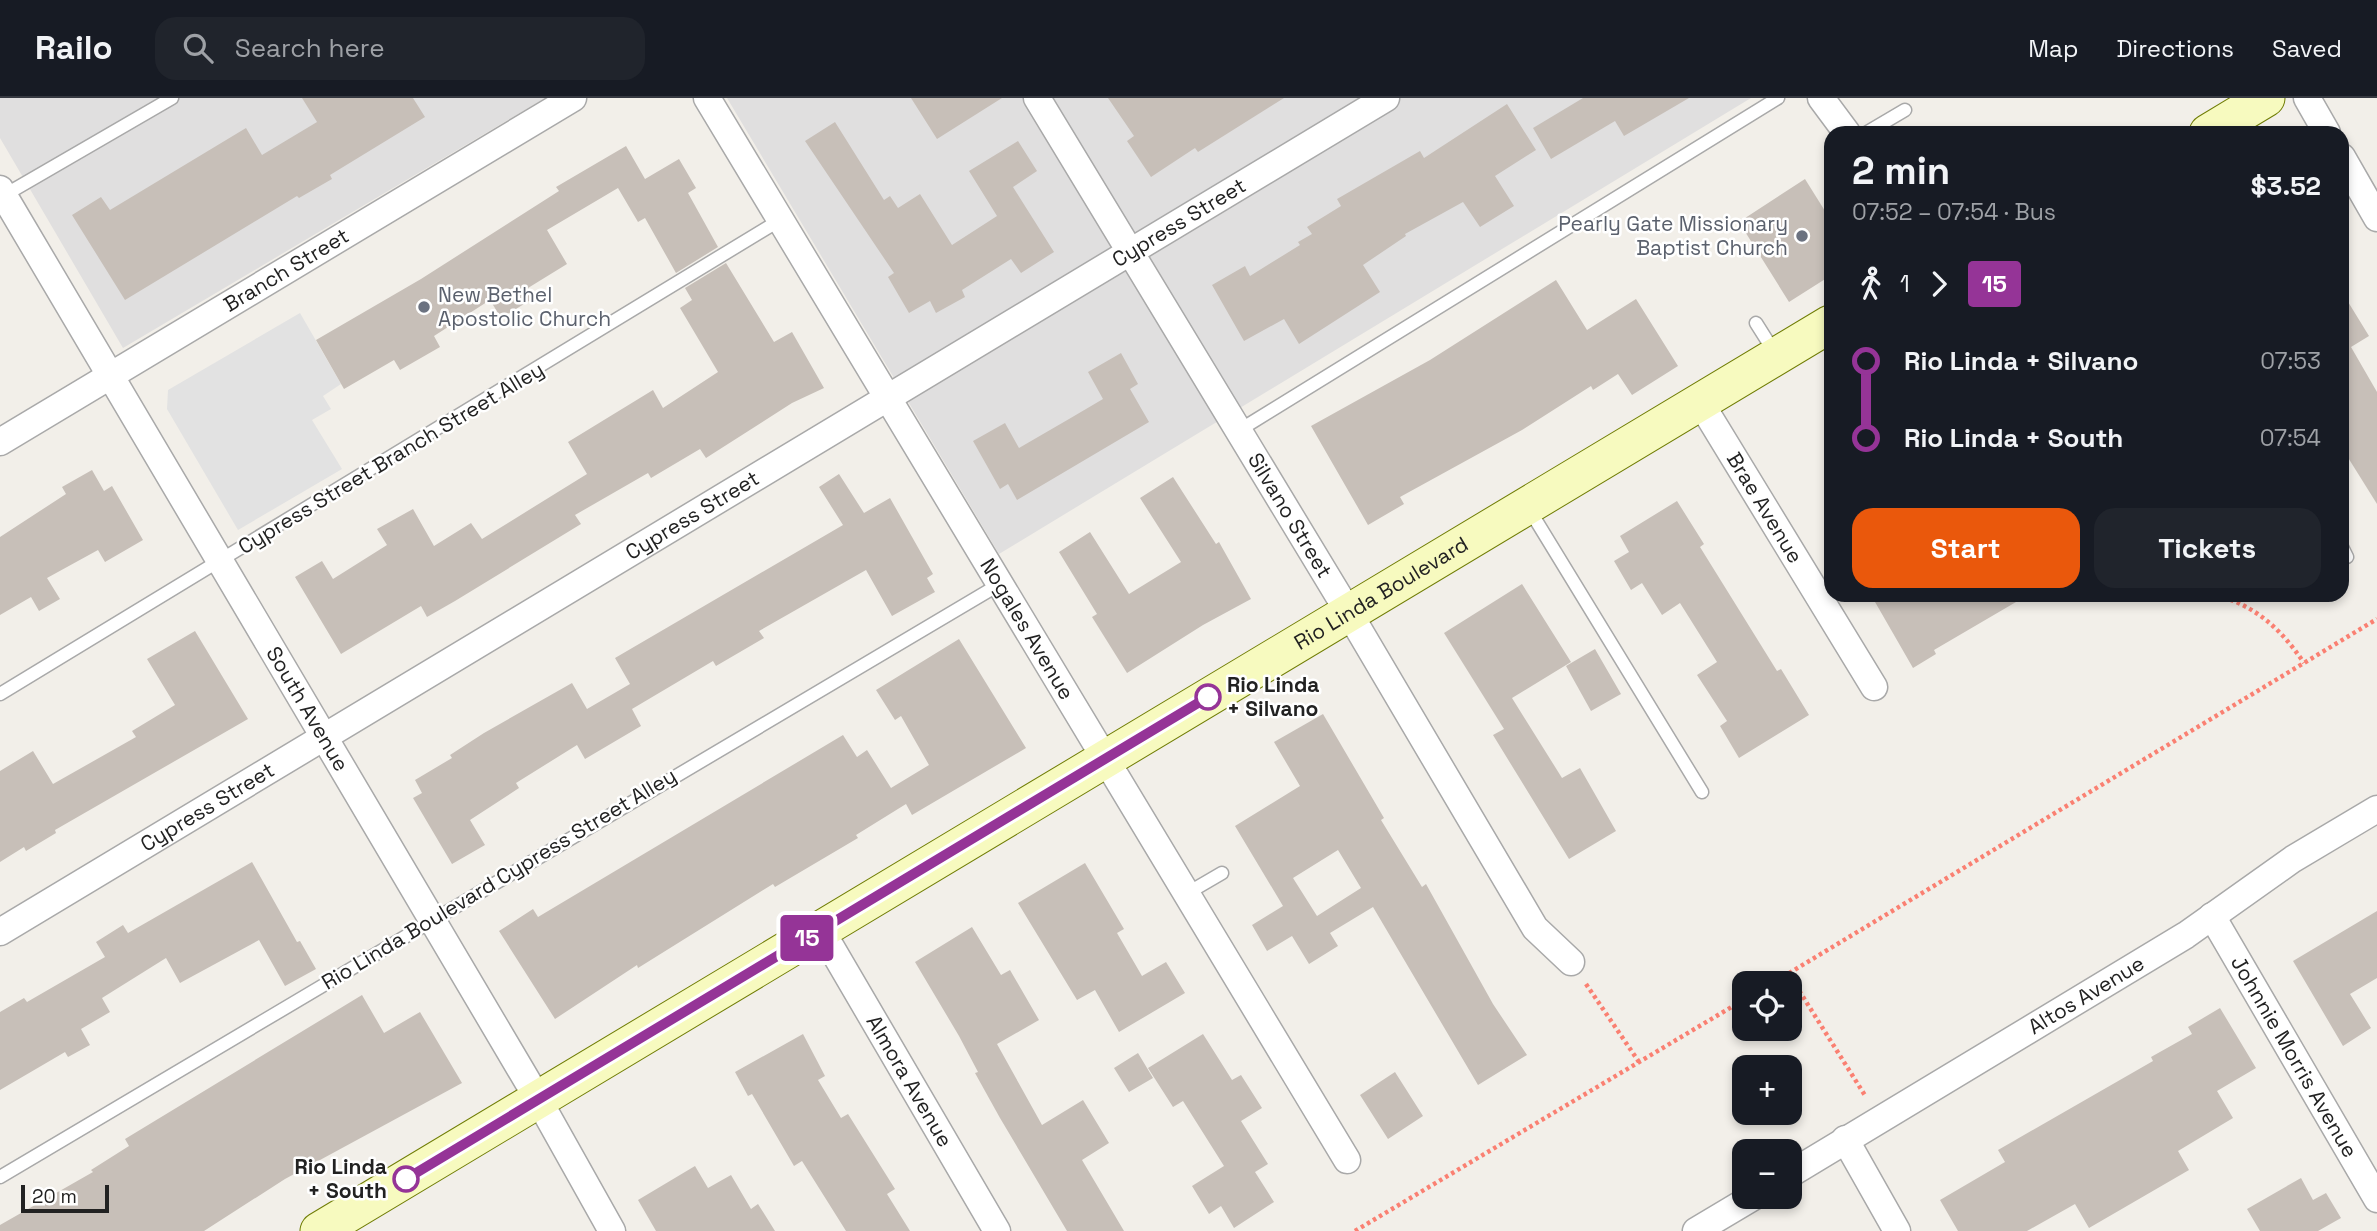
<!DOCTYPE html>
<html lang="en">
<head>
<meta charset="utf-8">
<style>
	:root { --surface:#171b24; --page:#20242c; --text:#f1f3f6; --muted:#9ea1a6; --line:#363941; --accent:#ea580c }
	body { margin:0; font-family:"Space Grotesk",sans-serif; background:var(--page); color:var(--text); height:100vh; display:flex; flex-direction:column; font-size:26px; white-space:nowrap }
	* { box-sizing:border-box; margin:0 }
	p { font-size:23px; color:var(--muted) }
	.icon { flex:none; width:38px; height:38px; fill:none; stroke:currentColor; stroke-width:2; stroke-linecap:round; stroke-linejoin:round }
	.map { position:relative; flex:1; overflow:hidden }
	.side { position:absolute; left:1824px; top:28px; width:525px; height:476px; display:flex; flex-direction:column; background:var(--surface); border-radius:21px; box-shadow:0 4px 10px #0003 }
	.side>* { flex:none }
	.badge { padding:0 14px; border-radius:5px; font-size:24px; line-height:46px }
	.tools { position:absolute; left:1732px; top:873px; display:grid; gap:14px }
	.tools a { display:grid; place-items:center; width:70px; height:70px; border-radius:14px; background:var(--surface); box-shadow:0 4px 10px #0003; font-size:35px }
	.scale { position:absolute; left:21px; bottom:18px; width:88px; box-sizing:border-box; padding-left:7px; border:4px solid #222; border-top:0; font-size:19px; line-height:24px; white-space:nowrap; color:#222; -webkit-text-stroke:5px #fff; paint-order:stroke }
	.map>.badge { position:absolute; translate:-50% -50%; box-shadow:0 0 0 4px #fff }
	.legs { display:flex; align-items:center; gap:10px; height:77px; padding:0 28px; font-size:23px }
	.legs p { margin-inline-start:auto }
	.summary { display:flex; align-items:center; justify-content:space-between; height:119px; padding:0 28px }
	h1 { font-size:38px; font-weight:600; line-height:52px }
	.action { display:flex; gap:14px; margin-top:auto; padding:14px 28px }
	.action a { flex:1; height:80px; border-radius:21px; background:var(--accent); color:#fff; font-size:28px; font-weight:600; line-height:80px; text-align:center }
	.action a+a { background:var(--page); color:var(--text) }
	ul { padding:0 28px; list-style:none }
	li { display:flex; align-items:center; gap:24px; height:77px; font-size:26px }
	li i { display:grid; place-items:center; width:10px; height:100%; margin:0 9px; background:currentColor }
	li i::after { content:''; width:18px; height:18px; margin:-9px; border:5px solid; border-radius:50%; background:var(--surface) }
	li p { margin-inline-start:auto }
	li:first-child i { background:linear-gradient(#0000 50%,currentColor 0) }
	li:last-child i { background:linear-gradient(currentColor 50%,#0000 0) }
	header { display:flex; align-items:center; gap:42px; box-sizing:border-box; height:98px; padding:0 35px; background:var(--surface); border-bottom:2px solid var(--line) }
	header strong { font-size:33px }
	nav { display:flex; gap:38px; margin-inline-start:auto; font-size:24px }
	.search { width:490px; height:63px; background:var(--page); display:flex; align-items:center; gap:18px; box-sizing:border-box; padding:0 24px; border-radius:21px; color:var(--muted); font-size:26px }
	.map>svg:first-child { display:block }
	.residential { fill:#e0dfdf }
	.parking { fill:#e2e2e2 }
	.building { fill:#c7bfb8; fill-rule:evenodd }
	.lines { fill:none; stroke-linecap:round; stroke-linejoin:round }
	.lane-casing { stroke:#a9a9a9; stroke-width:15 }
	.street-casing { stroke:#a9a9a9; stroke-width:29 }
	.secondary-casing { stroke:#707d05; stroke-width:39 }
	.path { stroke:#fa8072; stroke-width:4.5; stroke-dasharray:3.5 3.5; stroke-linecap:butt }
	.lane { stroke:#fff; stroke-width:12 }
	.street { stroke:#fff; stroke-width:26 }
	.secondary { stroke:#f7fabf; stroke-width:37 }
	.line-1-casing { stroke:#fff; stroke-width:16 }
	.line-1 { stroke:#953497; stroke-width:10 }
	.worship-dot { fill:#6b7280; stroke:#fff; stroke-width:2.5 }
	.stop-1-dot { fill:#fff; stroke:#953497; stroke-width:3.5 }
	.labels { text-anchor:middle; stroke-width:5; stroke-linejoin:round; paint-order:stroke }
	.street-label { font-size:21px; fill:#222; stroke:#fff }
	.worship-label { font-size:21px; fill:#5b616d; stroke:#fff; text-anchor:end }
	.stop-label { font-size:21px; font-weight:bold; fill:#222; stroke:#fff; text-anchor:start }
</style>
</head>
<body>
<header>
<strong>Railo</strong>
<div class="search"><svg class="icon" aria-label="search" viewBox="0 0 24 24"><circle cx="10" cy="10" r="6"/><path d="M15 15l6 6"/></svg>Search here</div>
<nav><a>Map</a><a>Directions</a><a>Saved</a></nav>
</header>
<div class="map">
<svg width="2377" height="1133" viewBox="0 0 2377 1133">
	<rect width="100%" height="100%" fill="#f2efe9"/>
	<!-- residential -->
	<path class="residential" d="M 0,0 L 545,0 L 123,250 L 0,40 Z
		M 727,0 L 1751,0 L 999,456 Z"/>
	<!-- parking -->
	<path class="parking" d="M 300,215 L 341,286 L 323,298 L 331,311 L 312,322 L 342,371 L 238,432 L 167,311 L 168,292 Z"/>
	<!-- building -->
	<path class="building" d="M 302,0 L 413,0 L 425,19 L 330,77 L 332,81 L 299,100 L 297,98 L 125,202 L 72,117 L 101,99 L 110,112 L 246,30 L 262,57 L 317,24 Z
		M 911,0 L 1002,0 L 937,41 Z
		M 1108,0 L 1284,0 L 1198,54 L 1195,50 L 1151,79 L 1127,43 L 1134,38 Z
		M 1583,0 L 1689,0 L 1624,38 L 1615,23 L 1551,61 L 1533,30 Z
		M 1507,6 L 1536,52 L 1495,78 L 1514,108 L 1480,129 L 1463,104 L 1405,136 L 1406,138 L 1363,167 L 1380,194 L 1299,246 L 1284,221 L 1244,243 L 1212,187 L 1245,168 L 1250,178 L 1300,147 L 1298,144 L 1312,136 L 1307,129 L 1341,108 L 1337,101 L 1420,53 L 1424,60 Z
		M 835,24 L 884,102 L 890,98 L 898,110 L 920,96 L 952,147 L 997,118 L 969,73 L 1018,43 L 1037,73 L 1013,89 L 1054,154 L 1021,175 L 1011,161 L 962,192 L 965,199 L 936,215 L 930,203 L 909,215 L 888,179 L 894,175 L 805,43 Z
		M 626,48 L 645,81 L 679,61 L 696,90 L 688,95 L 718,149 L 676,175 L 645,120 L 638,124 L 618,90 L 547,132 L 567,166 L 528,190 L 534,200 L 501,220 L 490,202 L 434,238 L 440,249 L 400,272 L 394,262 L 344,291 L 316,242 L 421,181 L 559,93 L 556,89 Z
		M 1805,81 L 1830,121 L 1830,178 L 1789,204 L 1739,124 Z
		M 726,165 L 774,244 L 792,234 L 824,290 L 792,305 L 706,360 L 700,351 L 651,380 L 648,375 L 575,417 L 581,426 L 455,503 L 427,519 L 421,508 L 341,556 L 295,479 L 322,463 L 333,481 L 387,447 L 377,431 L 413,411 L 434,448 L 471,425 L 482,441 L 587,376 L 568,344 L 653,292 L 663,310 L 718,274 L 680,210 L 692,202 L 685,190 Z
		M 1556,182 L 1587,232 L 1636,201 L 1678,268 L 1632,297 L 1618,276 L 1593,292 L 1591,288 L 1522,332 L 1400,399 L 1404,406 L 1368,427 L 1311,328 L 1430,262 Z
		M 2342,194 L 2369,238 L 2351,249 L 2377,294 L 2377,406 L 2342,350 Z
		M 1121,255 L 1138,286 L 1130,291 L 1149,324 L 1017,402 L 1008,386 L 1000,391 L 973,343 L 1005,325 L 1019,350 L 1069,321 L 1103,301 L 1088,274 Z
		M 92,372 L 104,393 L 112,388 L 143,442 L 105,464 L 98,452 L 47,480 L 60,501 L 39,513 L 31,499 L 0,517 L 0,439 L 66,396 L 62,389 Z
		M 839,376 L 864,415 L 890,400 L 933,476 L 927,480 L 935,494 L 892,518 L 866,472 L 759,533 L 764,540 L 716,568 L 713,563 L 632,611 L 641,628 L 585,661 L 577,647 L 516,685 L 519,690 L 470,722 L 485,747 L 452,766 L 413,700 L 422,695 L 415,682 L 452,660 L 450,657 L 484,635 L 572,585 L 587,611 L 630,586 L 615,560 L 843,427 L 819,389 Z
		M 1173,379 L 1216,446 L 1219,444 L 1251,501 L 1203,527 L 1127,575 L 1092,519 L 1097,516 L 1059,454 L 1090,434 L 1129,496 L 1181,464 L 1140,400 Z
		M 1677,403 L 1704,446 L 1700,449 L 1777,573 L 1781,571 L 1809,617 L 1739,660 L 1720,628 L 1727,623 L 1697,577 L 1717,564 L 1680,505 L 1662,517 L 1642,485 L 1631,492 L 1614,463 L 1629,454 L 1620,438 Z
		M 1522,486 L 1571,564 L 1512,600 L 1562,680 L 1580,670 L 1616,733 L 1569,761 L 1493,637 L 1504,631 L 1444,535 Z
		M 1871,497 L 2028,497 L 1934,552 L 1936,556 L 1913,570 Z
		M 195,533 L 248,621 L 55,732 L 56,735 L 26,753 L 24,749 L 0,764 L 0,673 L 33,653 L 53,686 L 136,639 L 132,633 L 175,607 L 147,561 Z
		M 959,541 L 1026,650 L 912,717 L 906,706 L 856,737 L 858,740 L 775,789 L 773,786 L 638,870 L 637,867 L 555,921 L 499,833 L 533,811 L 538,819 L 843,637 L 857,659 L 867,652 L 891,690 L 929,667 L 901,618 L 895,622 L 876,592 Z
		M 1595,551 L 1621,596 L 1591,613 L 1566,568 Z
		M 1323,616 L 1384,720 L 1381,722 L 1422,789 L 1426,786 L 1493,906 L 1527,957 L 1478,987 L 1373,809 L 1330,835 L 1338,848 L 1309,866 L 1292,838 L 1267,853 L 1252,827 L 1283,808 L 1235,728 L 1300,688 L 1274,644 ZM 1338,752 L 1361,790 L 1317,818 L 1293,780 Z
		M 252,764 L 297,844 L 300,843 L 316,871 L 285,888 L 259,842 L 180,885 L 166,860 L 102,900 L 110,914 L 81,931 L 90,947 L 68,959 L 65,954 L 0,992 L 0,914 L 24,900 L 27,904 L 105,859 L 96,844 L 123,827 L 128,835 Z
		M 1085,765 L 1124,831 L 1117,835 L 1142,878 L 1166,864 L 1185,895 L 1119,934 L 1095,892 L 1077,902 L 1018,805 Z
		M 2377,813 L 2377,880 L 2350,896 L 2371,930 L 2343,948 L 2293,863 Z
		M 972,829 L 1001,877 L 1010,872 L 1039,922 L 997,946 L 1042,1027 L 1083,1002 L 1109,1045 L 1082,1062 L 1124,1133 L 1067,1133 L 1000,1020 L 975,975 L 978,974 L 959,938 L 915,864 Z
		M 362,897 L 384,935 L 420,914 L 462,985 L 285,1081 L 204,1133 L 0,1133 L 0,1127 L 93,1074 L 91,1072 L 129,1048 L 125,1041 Z
		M 2220,910 L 2256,970 L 2217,993 L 2233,1020 L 2178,1053 L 2189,1072 L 2089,1130 L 2075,1106 L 2027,1133 L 1958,1133 L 1940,1102 L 2005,1064 L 1998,1052 L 2153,963 L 2151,959 L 2192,936 L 2188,929 Z
		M 803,936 L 825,978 L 818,982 L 841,1020 L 848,1016 L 895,1091 L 887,1096 L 910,1133 L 846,1133 L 802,1063 L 794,1068 L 752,996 L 748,998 L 735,974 Z
		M 1203,936 L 1232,982 L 1241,977 L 1262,1010 L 1241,1023 L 1268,1066 L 1255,1074 L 1274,1104 L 1234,1130 L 1221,1108 L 1209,1116 L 1192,1088 L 1224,1068 L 1183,1003 L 1173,1009 L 1148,970 Z
		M 1138,955 L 1153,980 L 1129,994 L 1114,970 Z
		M 1395,974 L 1423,1018 L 1388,1041 L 1360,997 Z
		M 695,1068 L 708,1090 L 731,1077 L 751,1111 L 758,1106 L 775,1133 L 656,1133 L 638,1102 Z
		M 2301,1080 L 2313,1102 L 2326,1095 L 2341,1120 L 2318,1133 L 2260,1133 L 2247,1111 Z"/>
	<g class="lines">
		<!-- lane casing -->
		<g class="lane-casing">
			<path id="lane" d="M 1866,35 L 1905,12
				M 3,98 L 172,0
				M 1756,225 L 1775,255
				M 1238,333 L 1778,0
				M 1529,411 L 1702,694
				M 2342,449 L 2347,459
				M 0,596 L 780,122
				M 1186,796 L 1222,775
				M 0,1079 L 1000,486"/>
		</g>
		<!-- street casing -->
		<g class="street-casing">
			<g id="street">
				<path id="s1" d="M 707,0 L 1347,1062"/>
				<path id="s2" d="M 1037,0 L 1349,515 L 1535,830 L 1571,864"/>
				<path d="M 1821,0 L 1847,35"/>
				<path d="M 2307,0 L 2327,35"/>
				<path d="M 2342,59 L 2377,120"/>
				<path id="s3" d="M 0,91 L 538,1001 L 612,1133"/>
				<path id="s4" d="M 1700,304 L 1874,589"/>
				<path id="s5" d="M 0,344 L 573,0"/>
				<path id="s6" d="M 2212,818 L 2377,1101"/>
				<path id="s7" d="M 821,832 L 997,1133"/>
				<path id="s8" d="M 0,834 L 1386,0"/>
				<path d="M 1845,1041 L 1897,1133"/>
				<path id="s9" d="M 1790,1076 L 2186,837 L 2293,761 L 2377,711"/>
				<path d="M 1696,1133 L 1753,1099"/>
			</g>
		</g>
		<!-- secondary casing -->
		<g class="secondary-casing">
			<g id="secondary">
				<path d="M 2208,35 L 2266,0"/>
				<path id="s10" d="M 319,1133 L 1830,226"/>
			</g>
		</g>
		<!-- path -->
		<path class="path" d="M 2217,497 C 2257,509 2281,531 2304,565
			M 1788,875 L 1866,999
			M 1586,886 L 1639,964
			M 1771,886 L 2377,521
			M 1355,1133 L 1745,901"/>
		<!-- lane -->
		<use href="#lane" class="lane"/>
		<!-- street -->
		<use href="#street" class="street"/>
		<!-- secondary -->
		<use href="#secondary" class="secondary"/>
	</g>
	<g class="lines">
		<!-- line-1 casing -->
		<g class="line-1-casing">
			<path id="line-1" d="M 406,1081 L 1208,599"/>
		</g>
		<!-- line-1 -->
		<use href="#line-1" class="line-1"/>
	</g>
	<!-- markers -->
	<g class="worship-dot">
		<circle cx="1802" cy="138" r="7"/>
		<circle cx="424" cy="209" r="7"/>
	</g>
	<g class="stop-1-dot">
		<circle cx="1208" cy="599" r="12"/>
		<circle cx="406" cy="1081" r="12"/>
	</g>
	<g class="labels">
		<!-- street labels -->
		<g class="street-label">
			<text dy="7" stroke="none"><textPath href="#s8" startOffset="1376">Cypress Street</textPath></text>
			<text dy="7" stroke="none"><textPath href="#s5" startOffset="334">Branch Street</textPath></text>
			<text transform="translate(391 360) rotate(-31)" y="7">Cypress Street Branch Street Alley</text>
			<text dy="7" stroke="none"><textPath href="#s4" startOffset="124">Brae Avenue</textPath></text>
			<text dy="7" stroke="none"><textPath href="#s2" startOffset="488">Silvano Street</textPath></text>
			<text dy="7" stroke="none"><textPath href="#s8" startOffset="808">Cypress Street</textPath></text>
			<text dy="7" stroke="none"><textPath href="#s10" startOffset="1239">Rio Linda Boulevard</textPath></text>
			<text dy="7" stroke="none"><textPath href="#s1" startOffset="620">Nogales Avenue</textPath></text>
			<text dy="7" stroke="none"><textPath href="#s3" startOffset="604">South Avenue</textPath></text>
			<text dy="7" stroke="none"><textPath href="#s8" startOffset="242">Cypress Street</textPath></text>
			<text transform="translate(499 781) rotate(-31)" y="7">Rio Linda Boulevard Cypress Street Alley</text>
			<text dy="7" stroke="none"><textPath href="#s9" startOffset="346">Altos Avenue</textPath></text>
			<text dy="7" stroke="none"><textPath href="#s6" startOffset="163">Johnnie Morris Avenue</textPath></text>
			<text dy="7" stroke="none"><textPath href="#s7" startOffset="175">Almora Avenue</textPath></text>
		</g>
		<!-- worship labels -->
		<g class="worship-label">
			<text x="1788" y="133">Pearly Gate Missionary<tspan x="1788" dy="24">Baptist Church</tspan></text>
			<text x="438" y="204" text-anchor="start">New Bethel<tspan x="438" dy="24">Apostolic Church</tspan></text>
		</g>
		<!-- stop labels -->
		<g class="stop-label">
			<text x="1227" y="594">Rio Linda<tspan x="1227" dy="24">+ Silvano</tspan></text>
			<text x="387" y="1076" text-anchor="end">Rio Linda<tspan x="387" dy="24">+ South</tspan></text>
		</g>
	</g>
</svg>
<div class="tools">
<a><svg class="icon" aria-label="locate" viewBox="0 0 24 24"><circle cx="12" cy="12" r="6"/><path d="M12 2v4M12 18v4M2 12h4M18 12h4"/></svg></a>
<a>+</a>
<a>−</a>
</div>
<div class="scale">20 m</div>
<b class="badge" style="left:807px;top:840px;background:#953497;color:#fff">15</b>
<section class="side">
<div class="summary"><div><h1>2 min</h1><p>07:52 – 07:54 · Bus</p></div><b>$3.52</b></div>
<div class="legs"><svg class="icon" aria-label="walk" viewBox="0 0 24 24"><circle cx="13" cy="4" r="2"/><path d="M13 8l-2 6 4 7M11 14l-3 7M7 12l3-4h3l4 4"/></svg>1<svg class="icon" aria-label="forward" viewBox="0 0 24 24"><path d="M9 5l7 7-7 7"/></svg><b class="badge" style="background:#953497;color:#fff">15</b></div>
<ul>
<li><i style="color:#953497"></i><b>Rio Linda + Silvano</b><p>07:53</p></li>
<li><i style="color:#953497"></i><b>Rio Linda + South</b><p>07:54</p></li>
</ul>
<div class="action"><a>Start</a><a>Tickets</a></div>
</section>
</div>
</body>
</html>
